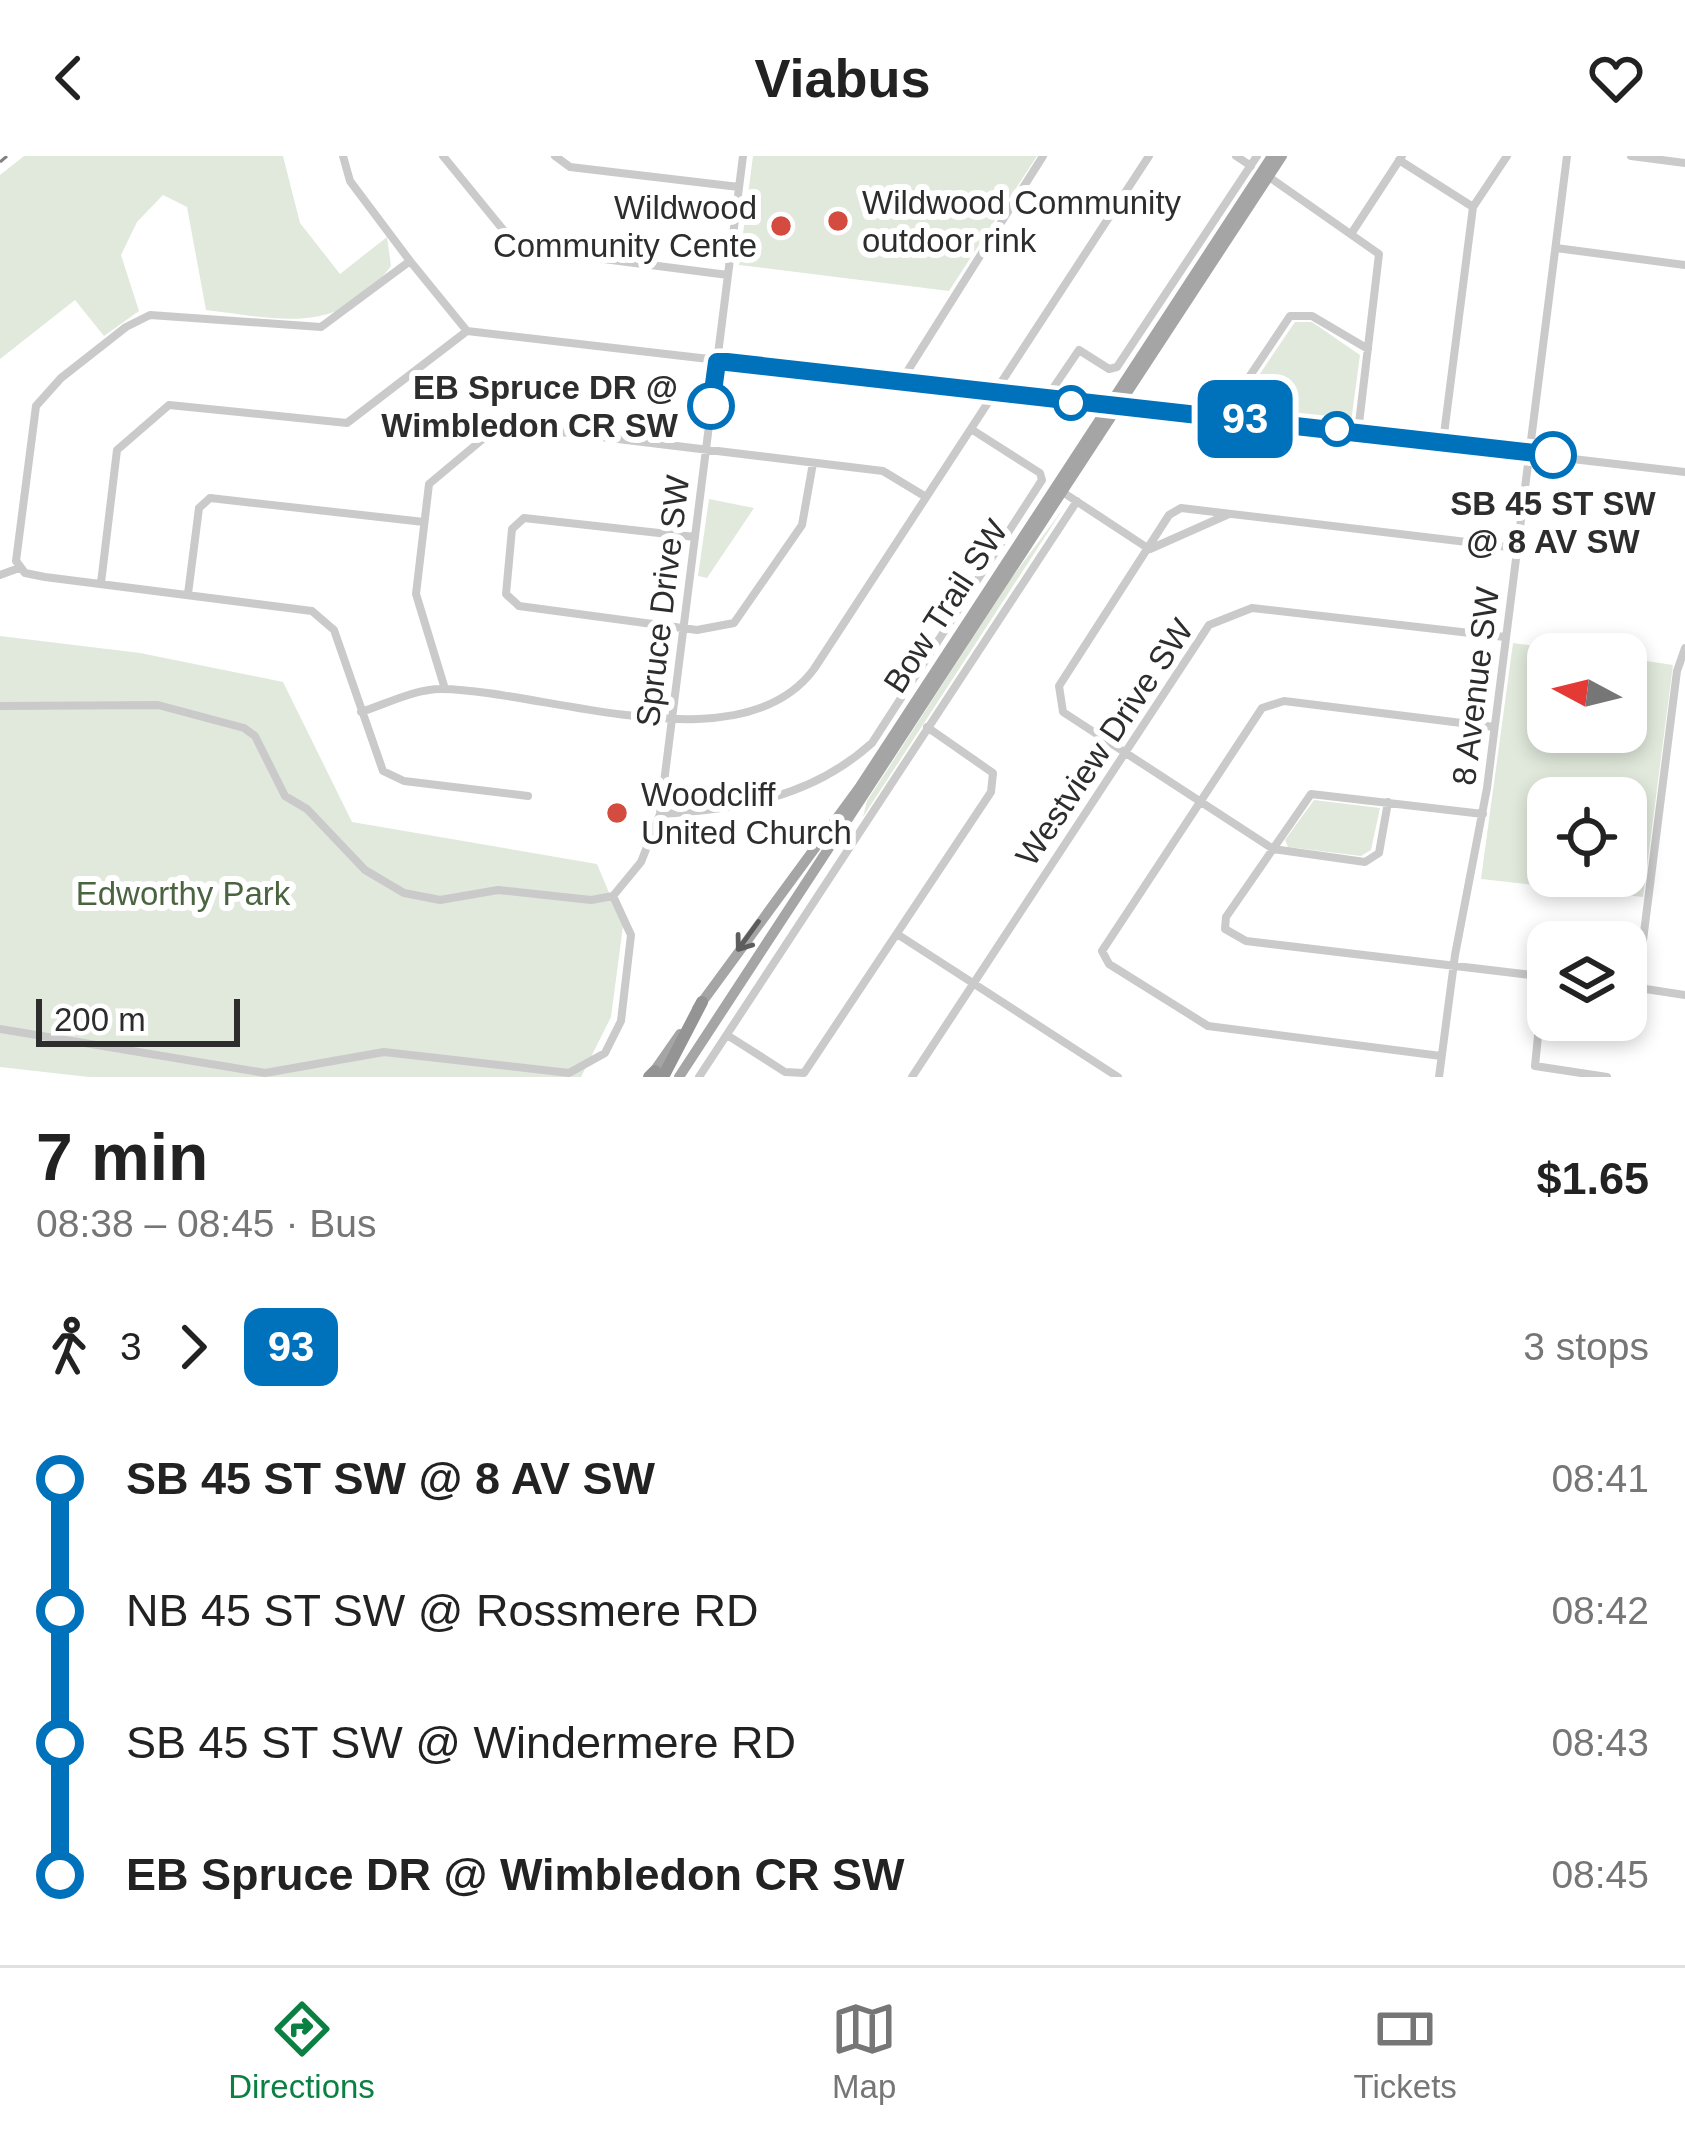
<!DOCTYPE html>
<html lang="en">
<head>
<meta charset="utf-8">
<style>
	:root { --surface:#fff; --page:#f6f6f6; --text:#222; --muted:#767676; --line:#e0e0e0; --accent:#0b8043 }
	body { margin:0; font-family:Helvetica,sans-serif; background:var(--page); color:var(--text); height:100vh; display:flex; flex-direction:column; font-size:45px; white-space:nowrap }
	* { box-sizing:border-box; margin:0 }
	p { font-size:39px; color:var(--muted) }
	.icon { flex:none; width:66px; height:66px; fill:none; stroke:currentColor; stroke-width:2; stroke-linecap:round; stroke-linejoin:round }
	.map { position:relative; height:921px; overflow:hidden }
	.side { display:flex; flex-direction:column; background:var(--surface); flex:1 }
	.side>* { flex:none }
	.badge { padding:0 24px; border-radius:18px; font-size:42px; line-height:78px }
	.needle { width:78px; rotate:277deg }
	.fabs { position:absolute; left:1527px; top:477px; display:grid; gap:24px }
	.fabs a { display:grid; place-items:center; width:120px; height:120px; border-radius:24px; background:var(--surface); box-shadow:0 6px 18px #0003; font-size:60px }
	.scale { position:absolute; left:36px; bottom:30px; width:204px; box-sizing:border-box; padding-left:12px; border:6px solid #2d2d2d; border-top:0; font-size:33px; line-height:42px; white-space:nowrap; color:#2d2d2d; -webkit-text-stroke:9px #fff; paint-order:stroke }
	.map>.badge { position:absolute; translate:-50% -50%; box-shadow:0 0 0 6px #fff }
	.legs { display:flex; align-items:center; gap:18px; height:132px; padding:0 36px; font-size:39px }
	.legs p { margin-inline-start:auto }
	.headline { display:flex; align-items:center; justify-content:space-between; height:204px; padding:0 36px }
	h1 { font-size:66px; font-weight:700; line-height:90px }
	ul { padding:0 36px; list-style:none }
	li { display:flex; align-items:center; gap:42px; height:132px; font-size:45px }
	li i { display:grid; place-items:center; width:18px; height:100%; margin:0 15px; background:currentColor }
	li i::after { content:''; width:30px; height:30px; margin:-15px; border:9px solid; border-radius:50%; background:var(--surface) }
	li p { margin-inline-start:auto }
	li:first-child i { background:linear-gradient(#0000 50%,currentColor 0) }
	li:last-child i { background:linear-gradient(currentColor 50%,#0000 0) }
	header { display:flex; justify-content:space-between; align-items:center; height:156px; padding:0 36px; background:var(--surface); font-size:54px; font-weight:700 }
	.tabs { display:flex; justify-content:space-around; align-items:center; height:168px; border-top:3px solid var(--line); background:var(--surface); font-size:33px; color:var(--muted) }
	.tabs a { display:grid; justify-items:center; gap:6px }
	.tabs .selected { color:var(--accent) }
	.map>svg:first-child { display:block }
	.green { fill:#e1e9dc; fill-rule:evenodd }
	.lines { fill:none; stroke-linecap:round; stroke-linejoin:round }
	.minor { stroke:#cacaca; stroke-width:8 }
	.major { stroke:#a5a5a5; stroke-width:10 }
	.highway { stroke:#949494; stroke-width:12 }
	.rail { stroke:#828282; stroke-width:3; stroke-dasharray:12 9; stroke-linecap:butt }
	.oneway { stroke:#5d5d5d }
	.line-1-casing { stroke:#fff; stroke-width:27 }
	.line-1 { stroke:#0072bc; stroke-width:18 }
	.poi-dot { fill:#d34c3f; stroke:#fff; stroke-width:4.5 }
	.stop-1-dot { fill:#fff; stroke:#0072bc; stroke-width:6 }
	.labels { text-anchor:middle; stroke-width:12; stroke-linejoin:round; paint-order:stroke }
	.poi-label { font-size:33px; fill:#2d2d2d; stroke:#fff; text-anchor:start }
	.stop-label { font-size:33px; font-weight:bold; fill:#2d2d2d; stroke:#fff; text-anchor:end }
	.street-label { font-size:33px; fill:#2d2d2d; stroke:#fff }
	.park-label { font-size:33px; fill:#4a643f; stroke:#fff }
</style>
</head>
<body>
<header><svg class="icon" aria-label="back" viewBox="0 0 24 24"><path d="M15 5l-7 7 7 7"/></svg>Viabus<svg class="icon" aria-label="heart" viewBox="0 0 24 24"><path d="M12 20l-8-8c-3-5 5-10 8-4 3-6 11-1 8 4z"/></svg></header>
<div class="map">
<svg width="1685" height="921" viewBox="0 0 1685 921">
	<rect width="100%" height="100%" fill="#fff"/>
	<!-- green -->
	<path class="green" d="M 24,0 L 283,0 L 300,67 L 340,118 L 387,81 L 391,110 C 339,181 281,163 206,154 L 187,51 L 163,39 L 137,66 L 121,99 L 139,155 L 104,180 L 75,144 L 0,203 L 0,19 Z
		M 753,0 L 1037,0 L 949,135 L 739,109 Z
		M 1295,166 L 1312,166 L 1360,199 L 1351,266 L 1238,250 Z
		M 709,343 L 754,352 L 707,422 L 698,420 Z
		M 1063,353 L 863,661 L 867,645 L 1010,424 Z
		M 0,480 L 140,497 L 283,526 L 352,666 L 597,708 L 623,770 L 611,861 L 581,921 L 89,921 L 0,911 Z
		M 1513,487 L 1596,498 L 1548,498 L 1548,576 L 1626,576 L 1626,502 L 1673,509 L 1643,741 L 1481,723 ZM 1626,642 L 1626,720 L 1548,720 L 1548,642 Z
		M 1314,644 L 1380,652 L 1371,694 L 1361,700 L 1288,691 L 1285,684 Z"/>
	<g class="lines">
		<!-- minor -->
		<path class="minor" d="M 343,0 L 350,25 L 410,105 L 321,171 L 150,159 L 126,171 L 61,222 L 36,250 L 16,405 L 25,417 L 45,421 L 312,455 L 334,474 L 383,615 L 404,625 L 528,640
			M 443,0 L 518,92 L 728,119
			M 555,0 L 570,11 L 739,31
			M 1236,0 L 1251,10
			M 1631,0 L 1685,7
			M 1399,4 L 1473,51
			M 1269,21 L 1379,98 L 1358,276
			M 1353,75 L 1402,0
			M 1556,92 L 1685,109
			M 410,105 L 467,175 L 1685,316
			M 900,227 L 1043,0
			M 1045,244 L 1079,194 L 1109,213 L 1117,211 L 1257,0
			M 1223,260 L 1290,160 L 1312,160 L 1368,193
			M 1443,286 L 1473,51 L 1507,0
			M 1064,337 L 1149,393
			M 695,381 L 524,362 L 512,373 L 506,438 L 519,450 L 697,474 L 734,467 L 802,369 L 813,307
			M 1150,393 L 1229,358
			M 0,419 L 19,412
			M 101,427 L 117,294 L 169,249 L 347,267 L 467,175
			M 188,438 L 199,352 L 210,342 L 424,366
			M 445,533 L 416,438 L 429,328 L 490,277 L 519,271 L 883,315 L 926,341
			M 0,550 L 158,549 L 244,572 L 255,580 L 285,640 L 307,653 L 365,714 L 404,737 L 440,744 L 498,734 L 591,744 L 613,740
			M 361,556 C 386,548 415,533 441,533 C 544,534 741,612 814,513 L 1149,0
			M 1388,646 L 1379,697 L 1365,706 L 1273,693 L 1063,556 L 1059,530 L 1169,359 L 1181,352 L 1517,392
			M 660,658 C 739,653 811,642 872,587 L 1042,324 L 1040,317 L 971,273
			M 1483,658 L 1311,638 L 1226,761 L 1225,773 L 1246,785 L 1548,821
			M 613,740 L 641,706 L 660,658 L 743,0
			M 897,778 L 1118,921
			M 1544,820 L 1535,910 L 1607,921
			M 1626,830 L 1685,839
			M 1637,832 L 1677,515 L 1685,492
			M 0,873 L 265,917 L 384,896 L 569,917 L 605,897 L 621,865 L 631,779 L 613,740
			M 727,879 L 785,916 L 804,917 L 991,636 L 993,617 L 927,571
			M 1441,900 L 1208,870 L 1109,808 L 1102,795 L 1262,552 L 1284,545 L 1494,571
			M 699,921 L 1077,345
			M 912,921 L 1209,469 L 1252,452 L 1505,481
			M 1439,921 L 1455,799 L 1487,632 L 1567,0"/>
		<!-- major -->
		<path class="major" d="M 697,853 L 859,632 L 1272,0
			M 650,921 L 680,878
			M 679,921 L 1282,0"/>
		<!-- highway -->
		<path class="highway" d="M 649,921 L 655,915
			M 663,921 L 702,846"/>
		<!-- rail -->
		<path class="rail" d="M 0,6 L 7,0"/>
	</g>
	<!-- one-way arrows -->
	<defs><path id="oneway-shaft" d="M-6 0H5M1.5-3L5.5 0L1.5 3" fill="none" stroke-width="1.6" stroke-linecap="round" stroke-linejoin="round" transform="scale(3)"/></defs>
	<use class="oneway" href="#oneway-shaft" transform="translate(748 780) rotate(126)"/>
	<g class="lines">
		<!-- line-1 casing -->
		<g class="line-1-casing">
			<path id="line-1" d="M 711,250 L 717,206 L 727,206 L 1553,299"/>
		</g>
		<!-- line-1 -->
		<use href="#line-1" class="line-1"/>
	</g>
	<!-- markers -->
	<g class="poi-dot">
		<circle cx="838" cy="65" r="12"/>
		<circle cx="781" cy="70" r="12"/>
		<circle cx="617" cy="657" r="12"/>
	</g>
	<g class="stop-1-dot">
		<circle cx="1071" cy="247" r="15"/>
		<circle cx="711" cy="250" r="21"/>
		<circle cx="1337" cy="273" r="15"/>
		<circle cx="1553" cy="299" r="21"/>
	</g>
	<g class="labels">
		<!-- poi labels -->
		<g class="poi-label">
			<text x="862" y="58">Wildwood Community<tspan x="862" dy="38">outdoor rink</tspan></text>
			<text x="757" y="63" text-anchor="end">Wildwood<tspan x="757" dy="38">Community Cente</tspan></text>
			<text x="641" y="650">Woodcliff<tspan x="641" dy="38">United Church</tspan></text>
		</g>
		<!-- stop labels -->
		<g class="stop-label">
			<text x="678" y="243">EB Spruce DR @<tspan x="678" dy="38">Wimbledon CR SW</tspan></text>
			<text x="1553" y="359" text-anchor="middle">SB 45 ST SW<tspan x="1553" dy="38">@ 8 AV SW</tspan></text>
		</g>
		<!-- street labels -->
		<g class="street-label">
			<text transform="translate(662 445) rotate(-83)" y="12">Spruce Drive SW</text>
			<text transform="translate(945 450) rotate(-57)" y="12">Bow Trail SW</text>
			<text transform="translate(1475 530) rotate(-83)" y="12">8 Avenue SW</text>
			<text transform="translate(1104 586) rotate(-56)" y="12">Westview Drive SW</text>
		</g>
		<!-- park labels -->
		<g class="park-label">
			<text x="183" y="749">Edworthy Park</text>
		</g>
	</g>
</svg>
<div class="fabs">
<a><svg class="needle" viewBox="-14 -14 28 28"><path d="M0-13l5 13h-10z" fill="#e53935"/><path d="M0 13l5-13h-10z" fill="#767676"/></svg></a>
<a><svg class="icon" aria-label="locate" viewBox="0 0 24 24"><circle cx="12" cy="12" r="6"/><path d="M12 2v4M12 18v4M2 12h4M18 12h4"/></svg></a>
<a><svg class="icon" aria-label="layers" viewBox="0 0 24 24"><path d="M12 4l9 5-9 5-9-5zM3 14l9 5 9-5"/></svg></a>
</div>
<div class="scale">200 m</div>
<b class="badge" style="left:1245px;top:263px;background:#0072bc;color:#fff">93</b>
</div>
<section class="side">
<div class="headline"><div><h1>7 min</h1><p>08:38 – 08:45 · Bus</p></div><b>$1.65</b></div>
<div class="legs"><svg class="icon" aria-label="walk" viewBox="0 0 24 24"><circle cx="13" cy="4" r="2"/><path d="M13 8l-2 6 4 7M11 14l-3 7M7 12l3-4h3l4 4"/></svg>3<svg class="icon" aria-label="forward" viewBox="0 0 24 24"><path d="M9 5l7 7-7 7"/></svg><b class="badge" style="background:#0072bc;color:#fff">93</b><p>3 stops</p></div>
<ul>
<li><i style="color:#0072bc"></i><b>SB 45 ST SW @ 8 AV SW</b><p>08:41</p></li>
<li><i style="color:#0072bc"></i><span>NB 45 ST SW @ Rossmere RD</span><p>08:42</p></li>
<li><i style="color:#0072bc"></i><span>SB 45 ST SW @ Windermere RD</span><p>08:43</p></li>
<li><i style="color:#0072bc"></i><b>EB Spruce DR @ Wimbledon CR SW</b><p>08:45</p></li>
</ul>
</section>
<nav class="tabs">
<a class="selected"><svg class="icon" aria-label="directions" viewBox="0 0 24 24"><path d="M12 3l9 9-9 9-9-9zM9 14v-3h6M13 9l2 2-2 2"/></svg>Directions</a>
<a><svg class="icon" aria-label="map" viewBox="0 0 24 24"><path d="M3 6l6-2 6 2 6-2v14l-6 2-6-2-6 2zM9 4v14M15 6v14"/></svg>Map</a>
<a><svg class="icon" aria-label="tickets" viewBox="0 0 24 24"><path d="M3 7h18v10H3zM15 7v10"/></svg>Tickets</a>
</nav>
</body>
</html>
